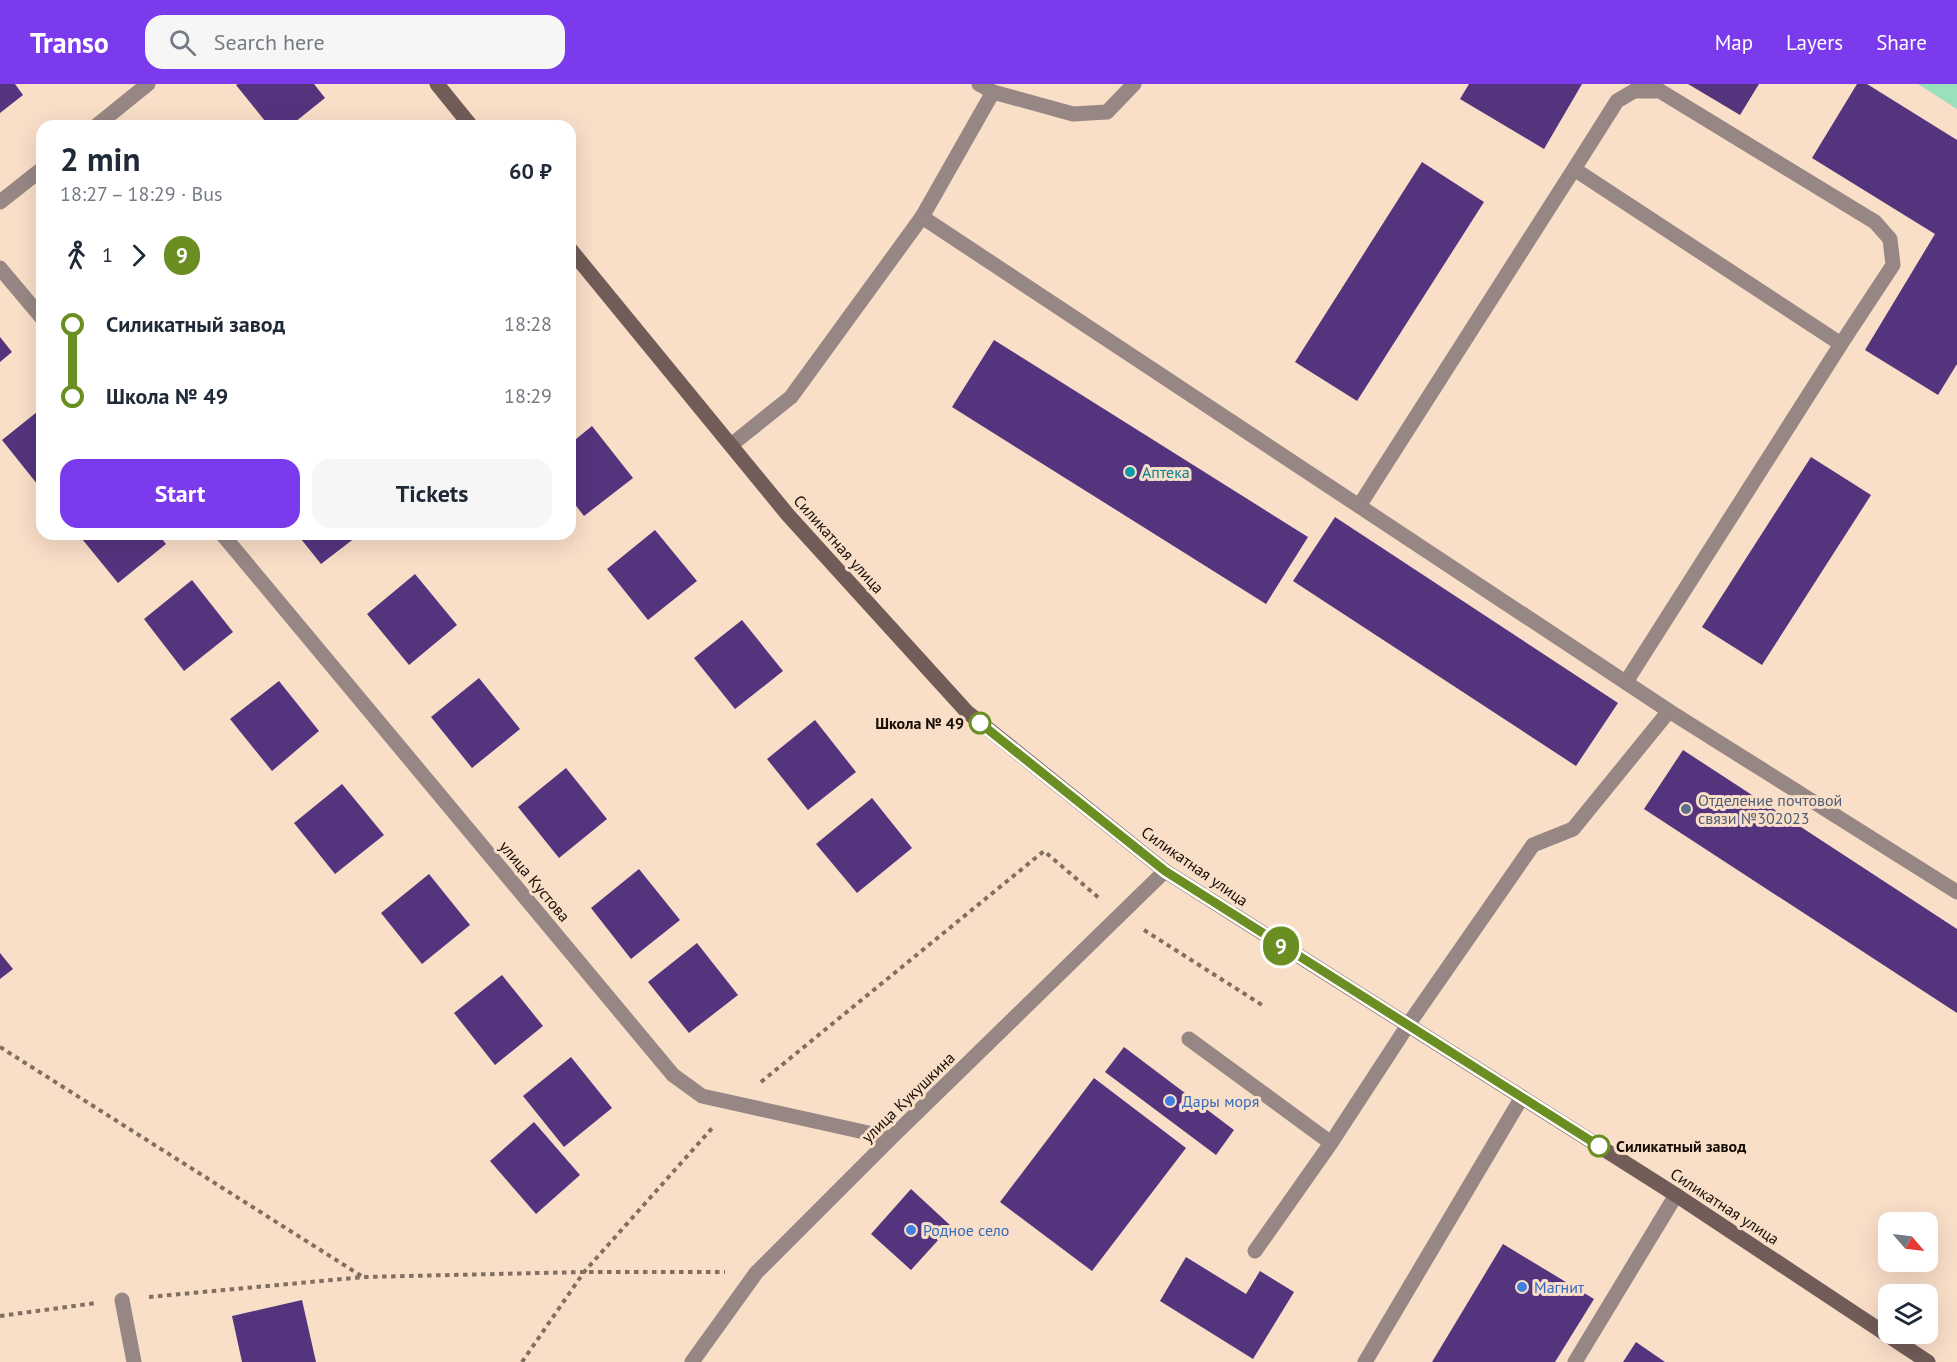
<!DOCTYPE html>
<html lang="en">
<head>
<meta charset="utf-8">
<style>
	:root { --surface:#fff; --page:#f6f6f7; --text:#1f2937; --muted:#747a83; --accent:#7c3aed }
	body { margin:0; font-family:"PT Sans",sans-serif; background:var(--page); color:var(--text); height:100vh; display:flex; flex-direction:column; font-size:22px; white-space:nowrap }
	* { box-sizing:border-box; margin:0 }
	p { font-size:20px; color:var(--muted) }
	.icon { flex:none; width:33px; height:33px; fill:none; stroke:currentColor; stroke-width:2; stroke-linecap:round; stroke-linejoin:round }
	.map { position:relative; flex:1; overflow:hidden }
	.details { position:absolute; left:36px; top:36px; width:540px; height:420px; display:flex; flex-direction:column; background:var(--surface); border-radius:18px; box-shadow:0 6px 24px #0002 }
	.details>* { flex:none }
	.badge { padding:0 12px; border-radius:20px; font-size:21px; line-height:39px }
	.needle { width:39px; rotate:118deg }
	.buttons { position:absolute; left:1878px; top:1128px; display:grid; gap:12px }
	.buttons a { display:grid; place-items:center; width:60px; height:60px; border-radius:12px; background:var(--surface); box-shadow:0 6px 24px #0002; font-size:30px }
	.map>.badge { position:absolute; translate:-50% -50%; box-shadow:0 0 0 3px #fff }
	.legs { display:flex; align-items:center; gap:9px; height:66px; padding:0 24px; font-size:20px }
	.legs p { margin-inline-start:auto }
	.overview { display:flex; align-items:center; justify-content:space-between; height:102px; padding:0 24px }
	h1 { font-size:33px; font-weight:700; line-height:45px }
	.button { display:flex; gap:12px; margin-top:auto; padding:12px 24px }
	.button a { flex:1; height:69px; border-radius:18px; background:var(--accent); color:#fff; font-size:24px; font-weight:700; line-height:69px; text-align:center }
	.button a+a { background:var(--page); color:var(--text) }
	ul { padding:0 24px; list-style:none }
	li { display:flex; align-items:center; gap:21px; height:72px; font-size:22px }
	li i { display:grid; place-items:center; width:9px; height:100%; margin:0 8px; background:currentColor }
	li i::after { content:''; width:15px; height:15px; margin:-8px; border:4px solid; border-radius:50%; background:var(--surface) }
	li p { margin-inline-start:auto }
	li:first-child i { background:linear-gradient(#0000 50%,currentColor 0) }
	li:last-child i { background:linear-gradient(currentColor 50%,#0000 0) }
	header { display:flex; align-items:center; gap:36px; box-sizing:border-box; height:84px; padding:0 30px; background:var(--accent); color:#fff }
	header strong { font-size:28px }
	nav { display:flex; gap:33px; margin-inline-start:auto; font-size:21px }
	.search { width:420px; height:54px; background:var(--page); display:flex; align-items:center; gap:15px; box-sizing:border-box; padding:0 21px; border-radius:18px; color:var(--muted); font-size:22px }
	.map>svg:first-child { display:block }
	.green { fill:#99e0bb }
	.building { fill:#55347e }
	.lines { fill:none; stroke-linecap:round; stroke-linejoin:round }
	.path { stroke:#817062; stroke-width:4; stroke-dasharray:4.5 4.5; stroke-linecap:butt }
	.lane { stroke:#968784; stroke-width:15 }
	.street { stroke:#968784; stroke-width:15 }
	.secondary { stroke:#715c57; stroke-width:15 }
	.line-1-casing { stroke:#fff; stroke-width:14 }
	.line-1 { stroke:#6b8e23; stroke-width:9 }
	.culture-dot { fill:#0f9aa8; stroke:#f9dec8; stroke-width:2 }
	.stop-1-dot { fill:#fff; stroke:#6b8e23; stroke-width:3 }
	.service-dot { fill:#5c6f8a; stroke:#f9dec8; stroke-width:2 }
	.shop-dot { fill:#3f7fe0; stroke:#f9dec8; stroke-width:2 }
	.labels { text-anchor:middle; stroke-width:6; stroke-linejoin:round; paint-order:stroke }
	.culture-label { font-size:16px; fill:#0d838f; stroke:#f9dec8; text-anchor:start }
	.street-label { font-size:16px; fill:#170f07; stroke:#f9dec8 }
	.stop-label { font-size:16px; font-weight:bold; fill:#170f07; stroke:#f9dec8; text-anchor:end }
	.service-label { font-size:16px; fill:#4e5e75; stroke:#f9dec8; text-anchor:start }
	.shop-label { font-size:16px; fill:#366cbe; stroke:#f9dec8; text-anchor:start }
</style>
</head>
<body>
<header>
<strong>Transo</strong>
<div class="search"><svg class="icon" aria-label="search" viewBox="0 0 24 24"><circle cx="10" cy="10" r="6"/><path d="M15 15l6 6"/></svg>Search here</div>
<nav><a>Map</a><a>Layers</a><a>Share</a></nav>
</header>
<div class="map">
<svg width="1957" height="1278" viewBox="0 0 1957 1278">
	<rect width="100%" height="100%" fill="#f9dec8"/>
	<!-- green -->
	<path class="green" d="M 1918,0 L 1957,0 L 1957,25 Z"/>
	<!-- building -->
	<path class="building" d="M 0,0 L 15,0 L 23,11 L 0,29 Z
		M 238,0 L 314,0 L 325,14 L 290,42 L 269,42 L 236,1 Z
		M 1469,0 L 1582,0 L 1544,65 L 1460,15 Z
		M 1688,0 L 1759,0 L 1740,31 Z
		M 1857,0 L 1867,0 L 1957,56 L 1957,280 L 1938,311 L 1865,266 L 1935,150 L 1812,74 Z
		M 1422,78 L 1484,118 L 1357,317 L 1295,278 Z
		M 0,253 L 12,268 L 0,278 Z
		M 994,256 L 1308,453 L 1266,520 L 952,323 Z
		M 42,324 L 42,406 L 2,356 Z
		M 592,342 L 633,394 L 584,432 L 570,414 L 570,360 Z
		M 1811,373 L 1871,411 L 1762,581 L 1702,543 Z
		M 1335,433 L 1618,619 L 1576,682 L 1293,497 Z
		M 655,446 L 697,497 L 648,536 L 607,485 Z
		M 78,450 L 158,450 L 166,460 L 118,499 Z
		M 297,450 L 360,450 L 321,480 Z
		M 415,490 L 457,541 L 409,581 L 367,530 Z
		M 192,496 L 233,548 L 184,587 L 144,535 Z
		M 742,536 L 783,587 L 735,625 L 694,574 Z
		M 479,594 L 520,645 L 472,684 L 431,633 Z
		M 279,597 L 319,647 L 272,687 L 230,635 Z
		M 815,636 L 856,688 L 808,726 L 767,675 Z
		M 1683,666 L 1957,845 L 1957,929 L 1644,725 Z
		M 566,684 L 607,735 L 559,774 L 518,723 Z
		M 342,700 L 384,751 L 335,790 L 294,739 Z
		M 872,714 L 912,764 L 857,809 L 816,760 Z
		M 639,785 L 680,836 L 631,875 L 591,824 Z
		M 429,790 L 470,841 L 422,880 L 381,829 Z
		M 697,859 L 738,911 L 689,949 L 648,898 Z
		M 0,869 L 13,885 L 0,895 Z
		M 502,891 L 543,942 L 495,981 L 454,929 Z
		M 1124,963 L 1234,1046 L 1216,1071 L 1105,988 Z
		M 571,973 L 612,1024 L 564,1063 L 523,1012 Z
		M 1094,994 L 1186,1064 L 1092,1187 L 1000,1118 Z
		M 534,1038 L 580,1091 L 536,1130 L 490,1077 Z
		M 911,1105 L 951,1142 L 911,1186 L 871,1150 Z
		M 1503,1160 L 1594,1215 L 1555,1278 L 1432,1278 Z
		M 1186,1173 L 1246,1210 L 1260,1187 L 1294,1208 L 1253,1275 L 1160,1217 Z
		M 302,1216 L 316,1278 L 242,1278 L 232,1232 Z
		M 1636,1258 L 1665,1278 L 1623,1278 Z"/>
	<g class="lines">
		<!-- path -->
		<path class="path" d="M 1144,846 L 1262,921
			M 0,963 L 363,1193
			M 761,998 L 1044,767 L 1099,814
			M 149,1213 L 364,1193 L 584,1188 L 725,1188
			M 0,1232 L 96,1219
			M 522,1278 L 584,1188 L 714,1042"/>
		<!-- lane -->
		<path class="lane" d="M 979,0 L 993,8 L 1073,30 L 1107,28 L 1134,0
			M 1574,85 L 1617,17 L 1634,7 L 1660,7 L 1875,138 L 1890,155 L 1893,181 L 1841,260
			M 922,133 L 993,8
			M 1359,422 L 1574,85 L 1841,260 L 1626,598
			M 1189,955 L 1331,1059
			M 1255,1167 L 1331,1059 L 1408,941 L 1533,761 L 1573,745 L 1669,627
			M 122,1216 L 134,1278
			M 1365,1278 L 1522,1013
			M 1575,1278 L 1676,1111"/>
		<!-- street -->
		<path class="street" d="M 96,42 L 148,0
			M 0,118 L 42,85
			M 0,184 L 42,234
			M 731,361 L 791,313 L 922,133 L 1669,627 L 1957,808
			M 222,450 L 673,991 L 702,1012 L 891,1054
			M 692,1278 L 756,1189 L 891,1054 L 1165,787"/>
		<!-- secondary -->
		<path class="secondary" d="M 437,0 L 471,42
			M 570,165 L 788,431 L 967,628 L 1165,787 L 1676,1111 L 1928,1278"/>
	</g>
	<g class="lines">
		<!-- line-1 casing -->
		<g class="line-1-casing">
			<path id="line-1" d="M 980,639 L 1165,787 L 1599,1062"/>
		</g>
		<!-- line-1 -->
		<use href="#line-1" class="line-1"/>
	</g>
	<!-- markers -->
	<circle class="culture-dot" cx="1130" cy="388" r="6"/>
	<g class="stop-1-dot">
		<circle cx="980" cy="639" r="10"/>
		<circle cx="1599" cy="1062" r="10"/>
	</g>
	<circle class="service-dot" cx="1686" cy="725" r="6"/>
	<g class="shop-dot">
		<circle cx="1170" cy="1017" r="6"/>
		<circle cx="911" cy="1146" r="6"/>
		<circle cx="1522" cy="1203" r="6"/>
	</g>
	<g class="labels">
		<!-- culture labels -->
		<g class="culture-label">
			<text x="1142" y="394">Аптека</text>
		</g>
		<!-- street labels -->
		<g class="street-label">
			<text transform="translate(839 460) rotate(48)" y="6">Силикатная улица</text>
			<text transform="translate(1195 782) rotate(35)" y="6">Силикатная улица</text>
			<text transform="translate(535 797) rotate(50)" y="6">улица Кустова</text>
			<text transform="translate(908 1013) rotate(-44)" y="6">улица Кукушкина</text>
			<text transform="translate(1725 1122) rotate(33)" y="6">Силикатная улица</text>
		</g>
		<!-- stop labels -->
		<g class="stop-label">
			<text x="964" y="645">Школа № 49</text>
			<text x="1616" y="1068" text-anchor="start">Силикатный завод</text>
		</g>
		<!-- service labels -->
		<g class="service-label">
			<text x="1698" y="722">Отделение почтовой<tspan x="1698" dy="18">связи №302023</tspan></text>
		</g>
		<!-- shop labels -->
		<g class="shop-label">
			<text x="1182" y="1023">Дары моря</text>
			<text x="923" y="1152">Родное село</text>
			<text x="1534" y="1209">Магнит</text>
		</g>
	</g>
</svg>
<div class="buttons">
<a><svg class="needle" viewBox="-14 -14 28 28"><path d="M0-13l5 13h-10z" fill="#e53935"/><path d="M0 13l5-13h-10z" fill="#747a83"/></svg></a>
<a><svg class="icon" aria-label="layers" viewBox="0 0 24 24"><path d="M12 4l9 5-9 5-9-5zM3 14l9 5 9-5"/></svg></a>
</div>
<b class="badge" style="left:1281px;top:862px;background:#6b8e23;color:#fff">9</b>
<section class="details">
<div class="overview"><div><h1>2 min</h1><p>18:27 – 18:29 · Bus</p></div><b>60 ₽</b></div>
<div class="legs"><svg class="icon" aria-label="walk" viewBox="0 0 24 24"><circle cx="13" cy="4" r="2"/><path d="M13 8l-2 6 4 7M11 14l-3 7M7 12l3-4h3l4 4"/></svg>1<svg class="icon" aria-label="forward" viewBox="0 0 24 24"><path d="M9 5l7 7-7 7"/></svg><b class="badge" style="background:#6b8e23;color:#fff">9</b></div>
<ul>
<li><i style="color:#6b8e23"></i><b>Силикатный завод</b><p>18:28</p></li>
<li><i style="color:#6b8e23"></i><b>Школа № 49</b><p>18:29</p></li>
</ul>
<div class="button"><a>Start</a><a>Tickets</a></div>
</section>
</div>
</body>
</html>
